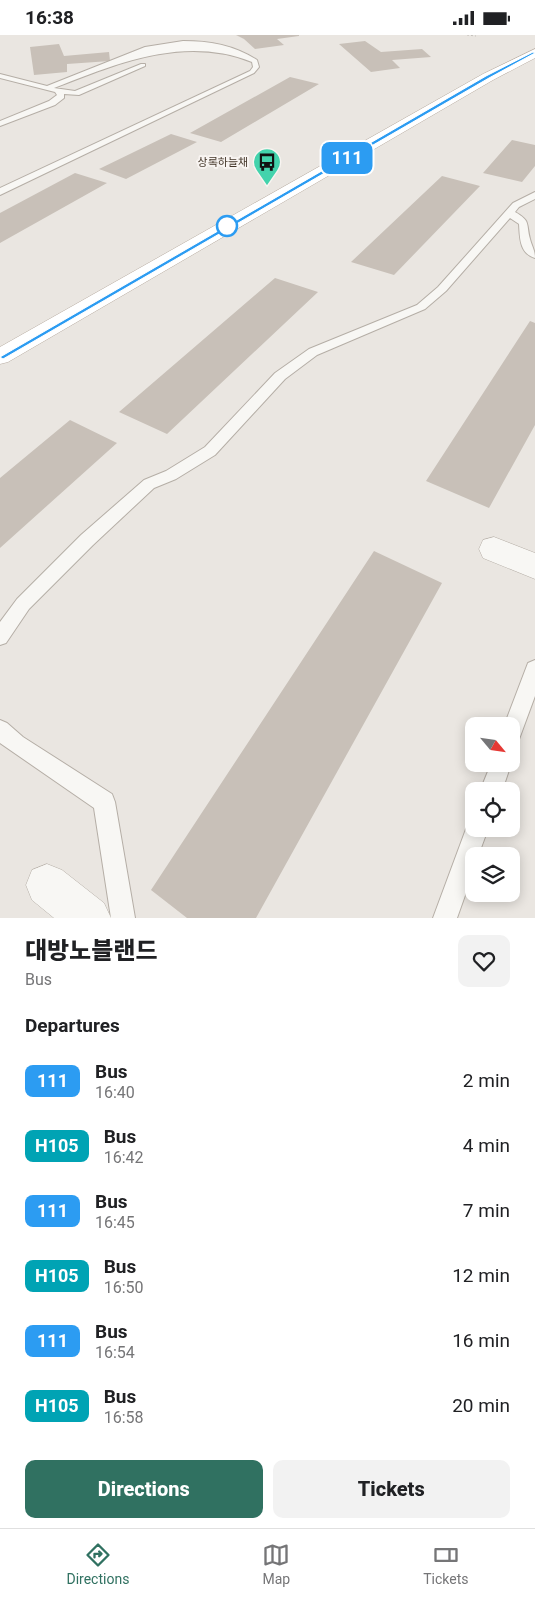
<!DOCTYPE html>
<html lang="en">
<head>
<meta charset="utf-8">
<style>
	:root { --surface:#fff; --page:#f2f2f2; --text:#202124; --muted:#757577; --line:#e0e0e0; --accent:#307161 }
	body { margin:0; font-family:Roboto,"Noto Sans KR",sans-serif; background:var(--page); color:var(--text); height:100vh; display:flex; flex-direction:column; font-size:19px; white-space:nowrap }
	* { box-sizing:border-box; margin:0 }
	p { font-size:16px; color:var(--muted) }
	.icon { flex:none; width:28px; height:28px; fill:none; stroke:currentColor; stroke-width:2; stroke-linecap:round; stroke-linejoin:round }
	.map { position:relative; height:883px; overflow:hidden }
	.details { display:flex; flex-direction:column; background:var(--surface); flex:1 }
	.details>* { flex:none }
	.badge { padding:0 10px; border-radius:8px; font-size:18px; line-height:32px }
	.needle { width:32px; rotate:119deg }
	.fabs { position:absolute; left:465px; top:682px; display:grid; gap:10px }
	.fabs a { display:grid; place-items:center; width:55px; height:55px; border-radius:10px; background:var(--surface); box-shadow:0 2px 12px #0003; font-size:25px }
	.map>.badge { position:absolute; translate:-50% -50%; box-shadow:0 0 0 2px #fff }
	h2 { padding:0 25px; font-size:19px; line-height:45px }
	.round { display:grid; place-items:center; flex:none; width:52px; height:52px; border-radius:10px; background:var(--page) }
	.summary { display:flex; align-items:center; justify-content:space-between; height:85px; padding:0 25px }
	h1 { font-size:24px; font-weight:800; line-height:38px }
	.action { display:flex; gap:10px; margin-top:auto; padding:10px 25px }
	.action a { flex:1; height:58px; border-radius:10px; background:var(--accent); color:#fff; font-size:20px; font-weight:800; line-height:58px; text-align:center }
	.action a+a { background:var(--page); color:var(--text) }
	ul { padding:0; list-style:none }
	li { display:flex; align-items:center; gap:15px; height:65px; padding:0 25px }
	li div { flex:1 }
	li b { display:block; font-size:19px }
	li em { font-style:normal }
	li .badge { min-width:55px; font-weight:700; text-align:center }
	.status { display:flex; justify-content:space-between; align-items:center; height:35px; padding:0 25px; background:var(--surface); direction:ltr }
	.status svg { height:14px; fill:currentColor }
	.tab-bar { display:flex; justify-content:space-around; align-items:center; height:70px; border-top:1px solid var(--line); background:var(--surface); font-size:14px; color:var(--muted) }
	.tab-bar a { display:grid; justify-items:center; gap:2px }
	.tab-bar .active { color:var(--accent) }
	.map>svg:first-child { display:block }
	.building { fill:#c8c0b8 }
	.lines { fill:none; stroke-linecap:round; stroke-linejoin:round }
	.lane-casing { stroke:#b5aea6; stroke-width:2 }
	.street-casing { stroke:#b5aea6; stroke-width:1 }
	.primary-casing { stroke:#b7aba0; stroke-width:1 }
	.path { stroke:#c5c1bb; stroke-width:1; stroke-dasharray:2 2; stroke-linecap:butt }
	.lane { fill:#f8f7f4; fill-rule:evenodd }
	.street { fill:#f8f7f4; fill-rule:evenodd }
	.primary { fill:#fff; fill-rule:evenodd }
	.line { fill:#2c9cf2; stroke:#fff }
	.stop-dot { fill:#fff; stroke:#2c9cf2; stroke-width:2.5 }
	.labels { text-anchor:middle; stroke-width:4; stroke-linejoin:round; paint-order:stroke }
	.far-poi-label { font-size:11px; fill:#433629; stroke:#f8f4f1; text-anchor:end }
</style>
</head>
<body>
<div class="status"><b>16:38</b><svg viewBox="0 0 49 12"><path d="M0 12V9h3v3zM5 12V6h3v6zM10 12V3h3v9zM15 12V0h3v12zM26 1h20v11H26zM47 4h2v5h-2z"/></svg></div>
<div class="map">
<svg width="535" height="883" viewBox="0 0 535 883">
	<rect width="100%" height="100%" fill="#eae6e1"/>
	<!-- building -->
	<path class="building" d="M 236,0 L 299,0 L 299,1 L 277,4 L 284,10 L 255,14 L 244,4 Z
		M 365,6 L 381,17 L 422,14 L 431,22 L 392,25 L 400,33 L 371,37 L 339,9 Z
		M 59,9 L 64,21 L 109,17 L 110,26 L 67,29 L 67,37 L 34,40 L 30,12 Z
		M 290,42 L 319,49 L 221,107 L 190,98 Z
		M 171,99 L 197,107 L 126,144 L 99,134 Z
		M 512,105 L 535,110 L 535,131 L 522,147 L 483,138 Z
		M 75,138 L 107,148 L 0,208 L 0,178 Z
		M 442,141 L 480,151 L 394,240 L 351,227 Z
		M 275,243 L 318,257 L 167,399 L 119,377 Z
		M 530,286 L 535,288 L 535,390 L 489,473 L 426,446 Z
		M 70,385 L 117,408 L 0,513 L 0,443 Z
		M 374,516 L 442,548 L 256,883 L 187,883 L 151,855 Z"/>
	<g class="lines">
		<!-- lane casing -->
		<g class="lane-casing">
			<path id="lane" d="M 183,6 C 210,6 234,10 257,25 L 259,32 L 254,38 L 0,160 L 0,153 L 250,36 L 253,32 L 252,27 C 185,0 118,28 54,53 L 75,56 L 141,29 L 145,29 L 145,31 L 79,60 L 64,59 L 64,63 L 55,70 L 0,91 L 0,86 L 49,66 L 57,60 L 55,57 L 0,43 L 0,39 L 47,51 L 145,12 Z
				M 535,157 L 535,164 L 519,172 L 515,177 C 531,186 526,189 530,204 C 532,212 535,215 535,223 C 519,218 520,202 519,189 L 510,183 L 446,256 L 425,274 L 317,320 L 285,344 L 215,420 L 176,444 L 154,453 L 93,510 L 29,574 L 6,608 L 0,610 L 0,587 L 17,564 L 81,500 L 144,445 L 166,436 L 205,412 L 275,338 L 309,314 L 417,270 L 438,252 L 513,168 Z
				M 535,625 L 535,661 L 518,707 L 511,710 L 511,691 L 504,691 L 528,628 Z
				M 0,685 L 7,688 L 23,702 L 112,759 L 115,767 L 135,883 L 111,883 L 94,773 L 0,708 Z
				M 491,729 L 511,729 L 502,756 L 480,756 Z
				M 474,784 L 474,794 L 488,794 L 478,821 L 474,821 L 474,835 L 457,883 L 433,883 L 466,794 L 469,786 Z"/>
		</g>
		<!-- street casing -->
		<g class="street-casing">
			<path id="street" d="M 494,502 L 535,518 L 535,544 L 483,523 L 479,514 L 483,505 Z
				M 47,829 L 62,835 L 104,868 L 111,883 L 54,883 L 32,865 L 26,850 L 32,835 Z"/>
		</g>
		<!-- primary casing -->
		<g class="primary-casing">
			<path id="primary" d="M 535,14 L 535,23 L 493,45 L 8,327 L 0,329 L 0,312 L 483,39 Z"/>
		</g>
		<!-- path -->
		<path class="path" d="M 467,0 L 476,1"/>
		<!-- lane -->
		<use href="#lane" class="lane"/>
		<!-- street -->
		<use href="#street" class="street"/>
		<!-- primary -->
		<use href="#primary" class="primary"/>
	</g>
	<!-- line -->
	<path class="line" d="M 533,17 L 535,18 L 489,43 L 3,324 L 0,322 L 486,41 Z"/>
	<!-- icons -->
	<defs>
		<g id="bus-pin" transform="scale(1.4375)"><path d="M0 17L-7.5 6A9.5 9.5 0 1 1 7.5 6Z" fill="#43d3ac" stroke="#f8f4f1"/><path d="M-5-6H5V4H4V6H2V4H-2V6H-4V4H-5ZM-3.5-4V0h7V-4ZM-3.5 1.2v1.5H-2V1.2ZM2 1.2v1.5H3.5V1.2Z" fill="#111"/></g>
	</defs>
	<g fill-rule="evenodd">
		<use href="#bus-pin" x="267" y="127"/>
	</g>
	<!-- markers -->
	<circle class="stop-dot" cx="227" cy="191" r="10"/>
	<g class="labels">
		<!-- far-poi labels -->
		<g class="far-poi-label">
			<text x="248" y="131">상록하늘채</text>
		</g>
	</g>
</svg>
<div class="fabs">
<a><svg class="needle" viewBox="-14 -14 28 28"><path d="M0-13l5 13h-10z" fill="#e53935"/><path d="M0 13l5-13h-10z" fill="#757577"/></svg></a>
<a><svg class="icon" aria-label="locate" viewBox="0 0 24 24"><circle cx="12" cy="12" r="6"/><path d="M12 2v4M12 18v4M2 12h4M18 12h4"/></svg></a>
<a><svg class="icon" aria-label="layers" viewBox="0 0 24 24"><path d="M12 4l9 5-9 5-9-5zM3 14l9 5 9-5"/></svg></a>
</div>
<b class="badge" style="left:347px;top:123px;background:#2c9cf2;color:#fff">111</b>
</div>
<section class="details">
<div class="summary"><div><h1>대방노블랜드</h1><p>Bus</p></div><a class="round"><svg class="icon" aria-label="heart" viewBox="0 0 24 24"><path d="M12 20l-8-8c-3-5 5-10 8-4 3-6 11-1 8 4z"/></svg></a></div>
<h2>Departures</h2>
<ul>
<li><span class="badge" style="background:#2c9cf2;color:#fff">111</span><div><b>Bus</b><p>16:40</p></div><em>2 min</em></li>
<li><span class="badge" style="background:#00a3b4;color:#fff">H105</span><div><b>Bus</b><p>16:42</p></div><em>4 min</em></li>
<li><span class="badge" style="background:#2c9cf2;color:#fff">111</span><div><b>Bus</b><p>16:45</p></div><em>7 min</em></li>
<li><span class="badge" style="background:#00a3b4;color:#fff">H105</span><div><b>Bus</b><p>16:50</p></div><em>12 min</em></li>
<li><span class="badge" style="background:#2c9cf2;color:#fff">111</span><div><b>Bus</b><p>16:54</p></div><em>16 min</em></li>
<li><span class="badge" style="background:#00a3b4;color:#fff">H105</span><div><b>Bus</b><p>16:58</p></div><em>20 min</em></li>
</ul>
<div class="action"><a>Directions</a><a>Tickets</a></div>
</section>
<nav class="tab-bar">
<a class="active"><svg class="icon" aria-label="directions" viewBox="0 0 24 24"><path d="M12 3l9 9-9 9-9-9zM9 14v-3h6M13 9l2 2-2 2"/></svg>Directions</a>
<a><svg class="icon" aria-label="map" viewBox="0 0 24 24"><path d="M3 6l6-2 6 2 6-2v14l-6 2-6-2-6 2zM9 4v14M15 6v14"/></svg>Map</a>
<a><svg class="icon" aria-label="tickets" viewBox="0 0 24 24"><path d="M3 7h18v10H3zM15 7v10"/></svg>Tickets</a>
</nav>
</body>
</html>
